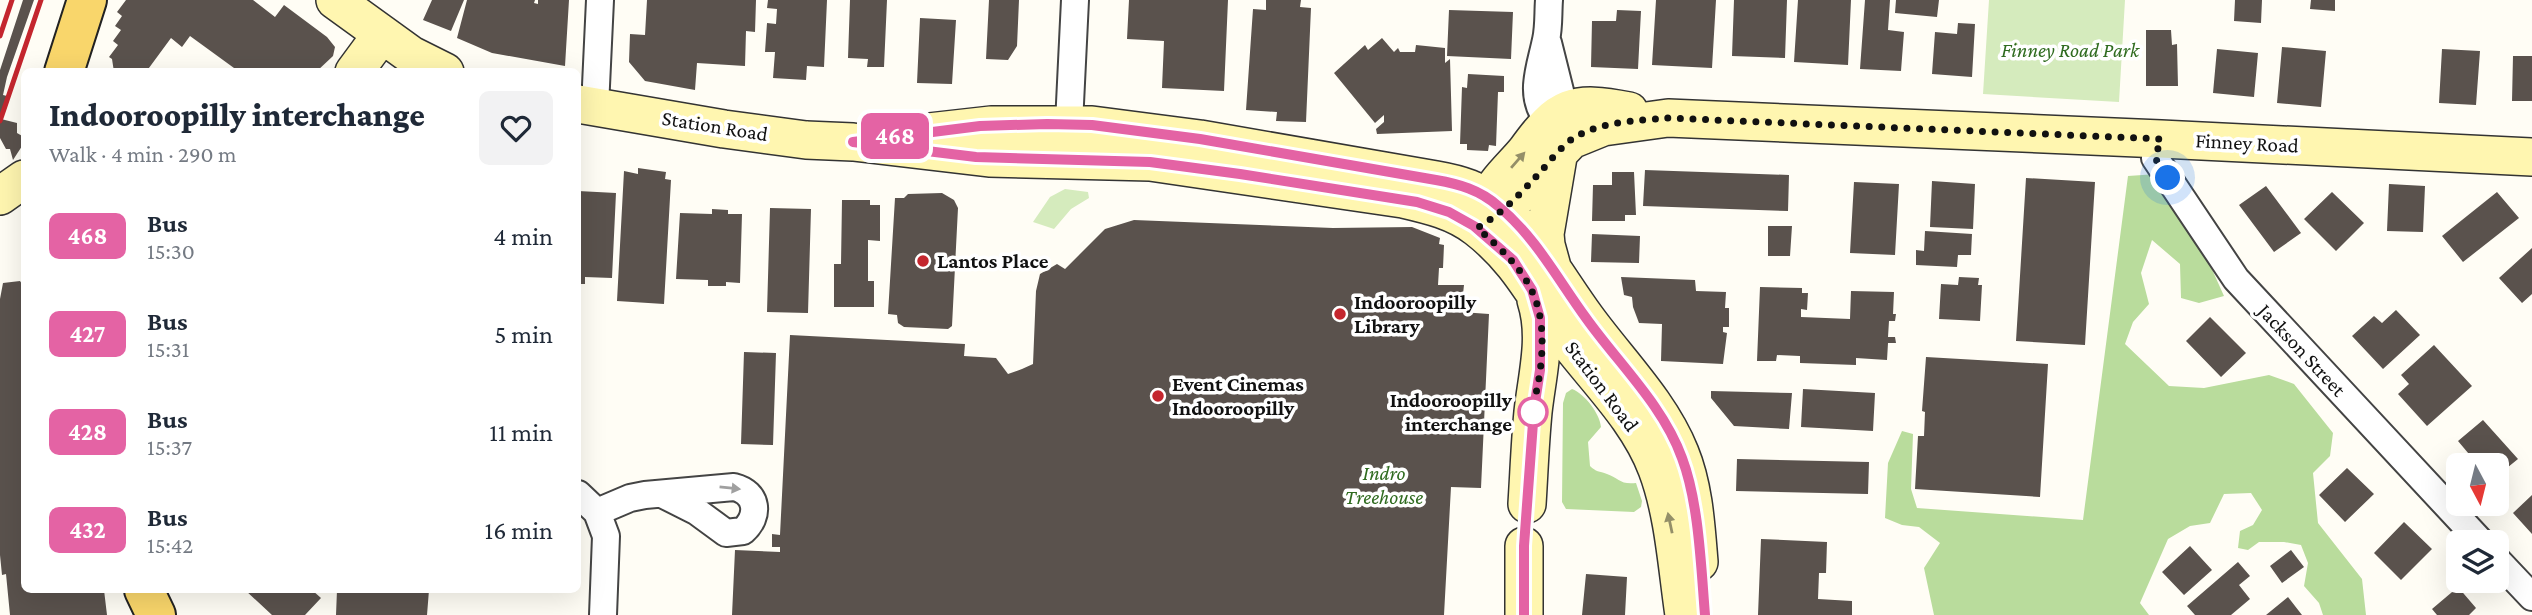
<!DOCTYPE html>
<html lang="en">
<head>
<meta charset="utf-8">
<style>
	:root { --surface:#fff; --page:#f2f2f3; --text:#1f2937; --muted:#747a83 }
	body { margin:0; font-family:"Crimson Pro",serif; background:var(--page); color:var(--text); height:100vh; display:flex; flex-direction:column; font-size:26px; white-space:nowrap }
	* { box-sizing:border-box; margin:0 }
	p { font-size:23px; color:var(--muted) }
	.icon { flex:none; width:38px; height:38px; fill:none; stroke:currentColor; stroke-width:2; stroke-linecap:round; stroke-linejoin:round }
	.map { position:relative; flex:1; overflow:hidden }
	.side { position:absolute; left:21px; top:68px; width:560px; height:525px; display:flex; flex-direction:column; background:var(--surface); border-radius:10px; box-shadow:0 7px 28px #0002 }
	.side>* { flex:none }
	.badge { padding:0 14px; border-radius:10px; font-size:24px; line-height:46px }
	.needle { width:46px; rotate:173deg }
	.tools { position:absolute; left:2446px; top:453px; display:grid; gap:14px }
	.tools a { display:grid; place-items:center; width:63px; height:63px; border-radius:10px; background:var(--surface); box-shadow:0 7px 28px #0002; font-size:35px }
	.you { position:absolute; width:35px; height:35px; margin:-18px; border:5px solid #fff; border-radius:50%; background:#1a73e8; box-shadow:0 0 0 10px #1a73e833 }
	.map>.badge { position:absolute; translate:-50% -50%; box-shadow:0 0 0 4px #fff }
	.round { display:grid; place-items:center; flex:none; width:74px; height:74px; border-radius:10px; background:var(--page) }
	.overview { display:flex; align-items:center; justify-content:space-between; height:119px; padding:0 28px }
	h1 { font-size:33px; font-weight:800; line-height:52px }
	ul { padding:0; list-style:none }
	li { display:flex; align-items:center; gap:21px; height:98px; padding:0 28px }
	li div { flex:1 }
	li b { display:block; font-size:26px }
	li em { font-style:normal }
	li .badge { min-width:77px; font-weight:700; text-align:center }
	.map>svg:first-child { display:block }
	.green { fill:#d5ebbd }
	.forest { fill:#b9dc9c }
	.building { fill:#5a524d }
	.lines { fill:none; stroke-linecap:round; stroke-linejoin:round }
	.street-casing { stroke:#444; stroke-width:30 }
	.secondary-casing { stroke:#333; stroke-width:40 }
	.primary-casing { stroke:#222; stroke-width:42 }
	.street { stroke:#fff; stroke-width:26 }
	.secondary { stroke:#fff6b0; stroke-width:37 }
	.primary { stroke:#f9d66b; stroke-width:38 }
	.rail { stroke:#c4262e; stroke-width:5 }
	.oneway { fill:#948f68 }
	.oneway2 { fill:#a0a0a0 }
	.line-casing { stroke:#fff; stroke-width:16 }
	.line { stroke:#e463a4; stroke-width:10 }
	.walk { stroke:#111; stroke-width:7; stroke-dasharray:0 12.6 }
	.poi-dot { fill:#c4262e; stroke:#fff; stroke-width:2.5 }
	.stop-dot { fill:#fff; stroke:#e463a4; stroke-width:3.5 }
	.labels { text-anchor:middle; stroke-width:7; stroke-linejoin:round; paint-order:stroke }
	.park-label { font-size:21px; font-style:italic; fill:#2f6b1f; stroke:#fff }
	.street-label { font-size:21px; fill:#111; stroke:#fff }
	.poi-label { font-size:21px; font-weight:bold; fill:#111; stroke:#fff; text-anchor:start }
	.stop-label { font-size:21px; font-weight:bold; fill:#111; stroke:#fff; text-anchor:end }
</style>
</head>
<body>
<div class="map">
<svg width="2532" height="615" viewBox="0 0 2532 615">
	<rect width="100%" height="100%" fill="#fffdf5"/>
	<!-- green -->
	<path class="green" d="M 1989,0 L 2125,0 L 2119,102 L 1983,94 Z
		M 1065,189 L 1088,192 L 1089,198 L 1071,209 L 1054,229 L 1033,222 L 1050,197 Z"/>
	<!-- forest -->
	<path class="forest" d="M 2157,174 L 2201,245 L 2224,296 L 2199,303 L 2181,298 L 2180,264 L 2152,240 L 2141,273 L 2149,304 L 2133,322 L 2125,344 L 2169,386 L 2204,388 L 2269,375 L 2294,384 L 2333,433 L 2330,456 L 2313,473 L 2318,523 L 2362,579 L 2366,615 L 2323,615 L 2319,603 L 2304,586 L 2308,563 L 2301,545 L 2284,542 L 2259,542 L 2248,550 L 2238,548 L 2240,531 L 2253,525 L 2262,510 L 2251,493 L 2224,494 L 2210,523 L 2190,526 L 2168,539 L 2140,603 L 2149,615 L 1934,615 L 1924,568 L 1940,543 L 1919,527 L 1902,525 L 1885,518 L 1888,463 L 1902,431 L 1913,434 L 1911,489 L 1917,508 L 2083,520 L 2128,176 Z
		M 1572,389 C 1585,394 1600,414 1601,427 L 1588,442 L 1590,466 C 1596,472 1599,471 1607,474 C 1619,478 1620,485 1636,483 L 1642,501 L 1641,507 L 1634,512 L 1566,509 L 1562,502 L 1563,403 L 1566,393 Z"/>
	<!-- building -->
	<path class="building" d="M 23,0 L 34,0 L 7,77 L 3,95 L 7,96 L 1,119 L 17,123 L 17,133 L 24,137 L 24,143 L 13,160 L 10,149 L 6,149 L 0,138 L 0,70 Z
		M 126,0 L 253,0 L 275,17 L 284,5 L 327,37 L 335,47 L 333,56 L 316,72 L 232,72 L 234,68 L 190,36 L 182,47 L 171,38 L 146,72 L 114,72 L 112,59 L 109,57 L 118,45 L 113,41 L 121,30 L 115,26 L 122,16 L 117,12 Z
		M 432,0 L 464,0 L 451,31 L 423,20 Z
		M 467,0 L 535,0 L 534,3 L 538,4 L 538,0 L 569,0 L 565,66 L 492,53 L 457,38 Z
		M 647,0 L 756,0 L 755,32 L 746,31 L 745,66 L 697,63 L 695,90 L 645,81 L 629,62 L 630,34 L 645,35 Z
		M 768,0 L 827,0 L 824,67 L 807,66 L 806,80 L 773,78 L 775,52 L 765,52 L 767,23 L 776,24 L 777,9 L 767,8 Z
		M 850,0 L 887,0 L 884,67 L 867,67 L 868,59 L 848,58 Z
		M 989,0 L 1019,0 L 1017,46 L 1008,60 L 986,59 Z
		M 1129,0 L 1228,0 L 1224,91 L 1162,88 L 1164,41 L 1127,39 Z
		M 1266,0 L 1301,0 L 1300,7 L 1311,8 L 1306,122 L 1276,121 L 1277,112 L 1246,110 L 1253,9 L 1266,10 Z
		M 1656,0 L 1716,0 L 1712,68 L 1652,65 Z
		M 1734,0 L 1787,0 L 1785,58 L 1732,56 Z
		M 1798,0 L 1851,0 L 1848,65 L 1794,62 Z
		M 1865,0 L 1890,0 L 1888,30 L 1904,32 L 1901,71 L 1860,69 Z
		M 1896,0 L 1939,0 L 1937,17 L 1895,13 Z
		M 2235,0 L 2262,0 L 2261,23 L 2234,21 Z
		M 2311,0 L 2335,0 L 2335,11 L 2310,9 Z
		M 1449,10 L 1513,12 L 1511,59 L 1447,56 Z
		M 1617,10 L 1641,11 L 1638,69 L 1591,67 L 1592,21 L 1616,21 Z
		M 920,18 L 956,20 L 952,84 L 917,83 Z
		M 1958,23 L 1975,24 L 1972,77 L 1932,74 L 1935,32 L 1957,34 Z
		M 2146,30 L 2171,30 L 2172,45 L 2177,44 L 2178,86 L 2146,86 Z
		M 1382,38 L 1394,52 L 1398,48 L 1400,52 L 1415,52 L 1416,45 L 1445,48 L 1445,63 L 1450,59 L 1452,131 L 1377,134 L 1376,129 L 1384,122 L 1384,115 L 1375,123 L 1334,73 L 1365,45 L 1368,50 Z
		M 2282,47 L 2326,51 L 2321,107 L 2277,103 Z
		M 2217,49 L 2258,53 L 2254,97 L 2213,93 Z
		M 2442,49 L 2480,51 L 2476,105 L 2439,103 Z
		M 2513,56 L 2532,56 L 2532,101 L 2512,101 Z
		M 1468,74 L 1504,76 L 1504,92 L 1498,92 L 1496,146 L 1489,145 L 1488,151 L 1467,150 L 1467,144 L 1460,144 L 1462,87 L 1467,88 Z
		M 638,168 L 666,172 L 665,179 L 671,180 L 664,304 L 617,301 L 624,171 L 638,174 Z
		M 1645,170 L 1789,175 L 1788,211 L 1643,206 Z
		M 1612,172 L 1634,172 L 1636,215 L 1625,215 L 1625,221 L 1592,221 L 1593,185 L 1612,185 Z
		M 2026,178 L 2095,182 L 2085,345 L 2016,341 Z
		M 1932,181 L 1975,184 L 1973,229 L 1930,227 Z
		M 1854,182 L 1899,184 L 1895,255 L 1850,253 Z
		M 2389,184 L 2425,186 L 2423,232 L 2387,231 Z
		M 2266,186 L 2301,233 L 2274,252 L 2239,205 Z
		M 578,191 L 616,193 L 612,278 L 585,277 L 585,284 L 578,284 Z
		M 2332,192 L 2364,223 L 2336,251 L 2304,219 Z
		M 2497,192 L 2519,218 L 2463,262 L 2442,236 Z
		M 942,193 L 954,200 L 958,208 L 952,326 L 948,329 L 904,327 L 898,323 L 897,315 L 888,314 L 895,198 L 904,198 L 908,194 Z
		M 842,200 L 870,200 L 870,205 L 880,205 L 880,241 L 868,240 L 868,281 L 874,281 L 874,307 L 834,307 L 834,264 L 841,264 Z
		M 770,208 L 811,209 L 808,313 L 767,312 Z
		M 712,209 L 728,210 L 728,214 L 742,214 L 740,283 L 726,282 L 726,286 L 708,286 L 708,280 L 676,279 L 680,213 L 712,214 Z
		M 1134,220 L 1333,228 L 1412,227 L 1440,238 L 1439,244 L 1444,245 L 1443,268 L 1439,268 L 1438,285 L 1464,285 L 1461,312 L 1489,314 L 1481,488 L 1451,487 L 1444,615 L 732,615 L 735,550 L 780,552 L 780,547 L 772,547 L 772,534 L 780,535 L 790,335 L 965,344 L 964,356 L 996,358 L 1008,374 L 1022,369 L 1033,364 L 1036,291 L 1040,274 L 1057,264 L 1065,269 L 1105,229 Z
		M 1768,226 L 1792,226 L 1790,256 L 1768,256 Z
		M 1925,231 L 1972,234 L 1971,255 L 1958,255 L 1957,267 L 1916,265 L 1916,250 L 1924,251 Z
		M 1592,234 L 1640,236 L 1639,263 L 1591,262 Z
		M 2532,248 L 2532,294 L 2522,303 L 2499,278 Z
		M 1621,277 L 1695,280 L 1696,291 L 1726,292 L 1725,308 L 1729,308 L 1729,327 L 1723,327 L 1723,332 L 1727,333 L 1723,364 L 1661,361 L 1662,324 L 1639,323 L 1633,307 L 1632,297 L 1624,295 Z
		M 1959,277 L 1979,278 L 1978,285 L 1982,285 L 1980,321 L 1939,319 L 1941,284 L 1958,285 Z
		M 20,281 L 24,287 L 24,590 L 104,590 L 107,615 L 10,615 L 6,574 L 2,575 L 0,555 L 0,299 L 3,283 Z
		M 1760,287 L 1802,288 L 1802,293 L 1808,293 L 1807,310 L 1801,309 L 1801,317 L 1850,319 L 1851,291 L 1894,292 L 1893,314 L 1896,314 L 1895,321 L 1889,321 L 1888,337 L 1895,337 L 1896,343 L 1888,343 L 1887,360 L 1856,358 L 1856,365 L 1800,363 L 1800,356 L 1777,355 L 1776,361 L 1757,361 Z
		M 2396,310 L 2420,335 L 2383,369 L 2352,336 L 2374,316 L 2382,323 Z
		M 2210,317 L 2246,353 L 2221,377 L 2186,341 Z
		M 2434,345 L 2472,386 L 2427,426 L 2398,394 L 2409,384 L 2401,375 Z
		M 744,352 L 776,353 L 773,445 L 741,444 Z
		M 1926,357 L 2048,364 L 2040,497 L 1915,489 L 1918,436 L 1924,436 L 1925,412 L 1922,411 Z
		M 1803,389 L 1875,393 L 1873,431 L 1801,427 Z
		M 1711,391 L 1792,393 L 1789,429 L 1734,426 L 1711,398 Z
		M 2483,420 L 2518,459 L 2497,476 L 2497,466 L 2479,466 L 2458,441 Z
		M 1737,459 L 1869,462 L 1868,494 L 1736,491 Z
		M 2347,468 L 2374,494 L 2345,522 L 2319,495 Z
		M 2532,495 L 2532,534 L 2513,513 Z
		M 2404,522 L 2432,549 L 2401,580 L 2374,553 Z
		M 1761,539 L 1827,542 L 1826,573 L 1819,573 L 1818,599 L 1852,601 L 1852,615 L 1758,615 Z
		M 2190,546 L 2212,570 L 2184,595 L 2162,572 Z
		M 2291,550 L 2304,567 L 2282,583 L 2270,566 Z
		M 2238,562 L 2250,576 L 2239,585 L 2250,599 L 2231,615 L 2195,615 L 2187,606 Z
		M 1586,574 L 1627,577 L 1625,615 L 1582,615 Z
		M 2458,587 L 2476,608 L 2469,615 L 2437,615 L 2432,609 Z
		M 245,590 L 312,590 L 321,598 L 305,615 L 272,615 Z
		M 337,590 L 429,590 L 427,615 L 336,615 Z
		M 2288,597 L 2302,615 L 2266,615 Z"/>
	<g class="lines">
		<!-- street casing -->
		<g class="street-casing">
			<path id="street" d="M 1549,0 C 1548,13 1549,27 1546,40 C 1540,69 1528,95 1548,121 L 1567,127
				M 1548,43 L 1561,95 L 1566,128
				M 595,107 L 600,0
				M 1069,124 L 1075,0
				M 2161,139 L 2155,158 L 2236,279 L 2481,542
				M 578,494 L 597,512 L 630,498 L 645,495 L 734,487 C 758,493 760,516 743,531 L 726,533 L 696,511 L 662,494
				M 597,512 L 606,536 L 603,615
				M 2497,560 L 2532,597"/>
		</g>
		<!-- secondary casing -->
		<g class="secondary-casing">
			<path id="secondary" d="M 335,0 L 411,55 L 445,72
				M 354,72 L 382,34
				M 578,104 L 724,129 L 806,140 L 853,142 L 989,158 L 1150,162 L 1403,199 C 1429,205 1455,211 1477,228 C 1520,261 1537,301 1569,343 C 1600,383 1639,421 1657,469 C 1674,514 1677,568 1684,615
				M 902,135 L 991,125 L 1092,125 L 1200,139 L 1436,180 C 1459,184 1480,190 1498,206 C 1536,237 1558,280 1586,318 C 1618,362 1660,403 1680,453 C 1694,487 1696,526 1699,562
				M 1497,184 C 1506,172 1517,162 1526,151 C 1559,105 1573,100 1629,111
				M 0,196 L 24,179
				M 1483,224 L 1519,195 L 1571,140 L 1603,127 L 1668,118 L 2161,139 L 2532,157
				M 1552,267 L 1546,245 L 1545,234 L 1559,151
				M 1527,504 C 1529,473 1530,443 1533,412 C 1537,375 1548,337 1536,300
				M 1524,546 L 1524,615"/>
		</g>
		<!-- primary casing -->
		<g class="primary-casing">
			<path id="primary" d="M 64,72 L 87,0
				M 144,590 L 156,615"/>
		</g>
		<!-- street -->
		<use href="#street" class="street"/>
		<!-- secondary -->
		<use href="#secondary" class="secondary"/>
		<!-- primary -->
		<use href="#primary" class="primary"/>
		<!-- rail -->
		<path class="rail" d="M 0,36 L 12,0
			M 0,121 L 41,0"/>
	</g>
	<!-- one-way arrows -->
	<defs><path id="oneway-solid" d="M-6-.8H1V-3.2L6.5 0L1 3.2V.8H-6Z" transform="scale(1.75)"/></defs>
	<g class="oneway">
		<use href="#oneway-solid" transform="translate(1518 160) rotate(-49)"/>
		<use href="#oneway-solid" transform="translate(1670 523) rotate(-102)"/>
	</g>
	<use class="oneway2" href="#oneway-solid" transform="translate(730 488) rotate(6)"/>
	<g class="lines">
		<!-- line casing -->
		<g class="line-casing">
			<path id="line" d="M 1524,615 L 1524,546 L 1534,409 L 1540,370 L 1540,318 L 1532,290 L 1513,260 L 1474,226 L 1449,212 L 1417,202 L 1240,174 L 1150,162 L 976,157 L 853,142 L 980,126 L 1047,124 L 1092,125 L 1200,139 L 1436,180 C 1459,184 1480,190 1498,206 C 1536,237 1558,280 1586,318 C 1618,363 1663,405 1682,458 C 1699,503 1701,567 1705,615"/>
		</g>
		<!-- line -->
		<use href="#line" class="line"/>
		<!-- walk -->
		<path class="walk" d="M 1533,412 L 1533,414 C 1534,400 1538,386 1540,372 C 1549,301 1529,272 1477,228 C 1503,213 1522,192 1542,170 C 1551,160 1561,147 1572,139 C 1600,121 1637,121 1668,118 L 2161,139 L 2155,158 L 2168,178"/>
	</g>
	<!-- markers -->
	<g class="poi-dot">
		<circle cx="923" cy="261" r="7"/>
		<circle cx="1340" cy="314" r="7"/>
		<circle cx="1158" cy="396" r="7"/>
	</g>
	<circle class="stop-dot" cx="1533" cy="412" r="14"/>
	<g class="labels">
		<!-- park labels -->
		<g class="park-label">
			<text x="2070" y="57">Finney Road Park</text>
			<text x="1384" y="480">Indro<tspan x="1384" dy="24">Treehouse</tspan></text>
		</g>
		<!-- street labels -->
		<g class="street-label">
			<text transform="translate(715 126) rotate(9)" y="7">Station Road</text>
			<text transform="translate(2247 143) rotate(3)" y="7">Finney Road</text>
			<text transform="translate(2302 350) rotate(47)" y="7">Jackson Street</text>
			<text transform="translate(1602 386) rotate(53)" y="7">Station Road</text>
		</g>
		<!-- poi labels -->
		<g class="poi-label">
			<text x="937" y="268">Lantos Place</text>
			<text x="1354" y="309">Indooroopilly<tspan x="1354" dy="24">Library</tspan></text>
			<text x="1172" y="391">Event Cinemas<tspan x="1172" dy="24">Indooroopilly</tspan></text>
		</g>
		<!-- stop labels -->
		<g class="stop-label">
			<text x="1512" y="407">Indooroopilly<tspan x="1512" dy="24">interchange</tspan></text>
		</g>
	</g>
</svg>
<div class="tools">
<a><svg class="needle" viewBox="-14 -14 28 28"><path d="M0-13l5 13h-10z" fill="#e53935"/><path d="M0 13l5-13h-10z" fill="#747a83"/></svg></a>
<a><svg class="icon" aria-label="layers" viewBox="0 0 24 24"><path d="M12 4l9 5-9 5-9-5zM3 14l9 5 9-5"/></svg></a>
</div>
<div class="you" style="left:2168px;top:178px"></div>
<b class="badge" style="left:895px;top:136px;background:#e463a4;color:#fff">468</b>
<section class="side">
<div class="overview"><div><h1>Indooroopilly interchange</h1><p>Walk · 4 min · 290 m</p></div><a class="round"><svg class="icon" aria-label="heart" viewBox="0 0 24 24"><path d="M12 20l-8-8c-3-5 5-10 8-4 3-6 11-1 8 4z"/></svg></a></div>
<ul>
<li><span class="badge" style="background:#e463a4;color:#fff">468</span><div><b>Bus</b><p>15:30</p></div><em>4 min</em></li>
<li><span class="badge" style="background:#e463a4;color:#fff">427</span><div><b>Bus</b><p>15:31</p></div><em>5 min</em></li>
<li><span class="badge" style="background:#e463a4;color:#fff">428</span><div><b>Bus</b><p>15:37</p></div><em>11 min</em></li>
<li><span class="badge" style="background:#e463a4;color:#fff">432</span><div><b>Bus</b><p>15:42</p></div><em>16 min</em></li>
</ul>
</section>
</div>
</body>
</html>
